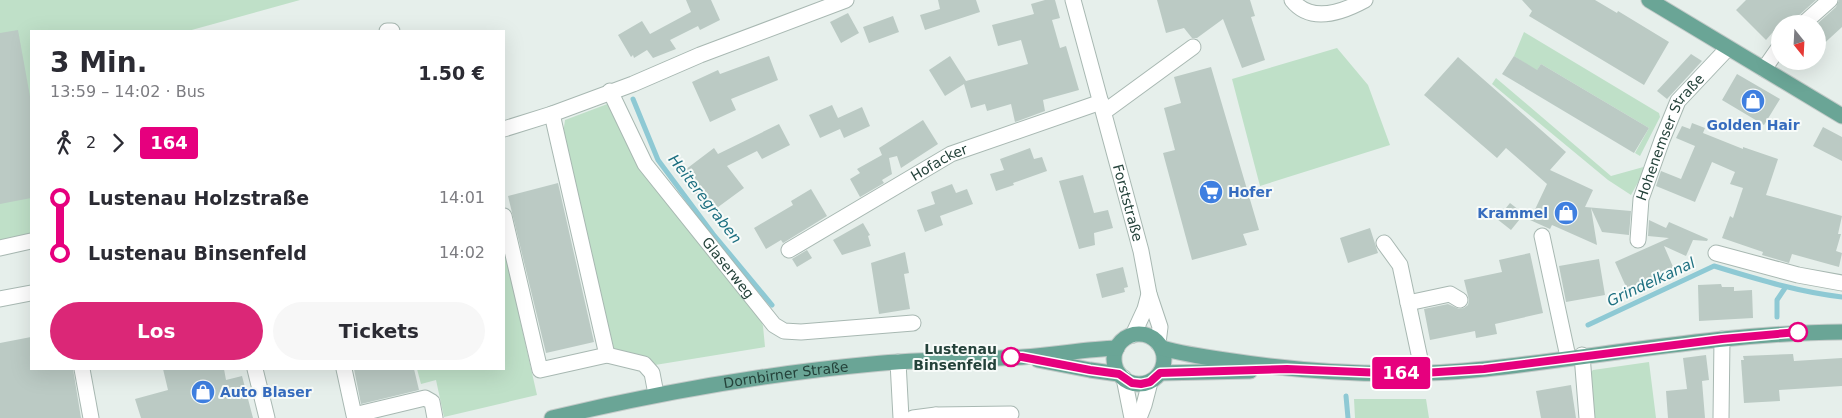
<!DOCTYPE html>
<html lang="de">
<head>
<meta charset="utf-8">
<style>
	:root { --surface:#fff; --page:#f7f7f7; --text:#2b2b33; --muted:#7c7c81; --accent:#db2777 }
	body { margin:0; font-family:"DejaVu Sans",sans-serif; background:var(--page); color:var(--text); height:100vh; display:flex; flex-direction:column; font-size:19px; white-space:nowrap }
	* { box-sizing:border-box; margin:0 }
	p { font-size:16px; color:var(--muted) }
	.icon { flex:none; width:28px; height:28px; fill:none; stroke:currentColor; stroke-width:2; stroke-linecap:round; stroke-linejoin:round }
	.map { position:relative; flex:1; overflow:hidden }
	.panel { position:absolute; left:30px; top:30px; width:475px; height:340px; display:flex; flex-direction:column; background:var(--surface); border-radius:0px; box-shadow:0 5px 20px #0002 }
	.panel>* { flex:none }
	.badge { padding:0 10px; border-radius:4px; font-size:18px; line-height:32px }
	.needle { width:32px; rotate:162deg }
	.controls { position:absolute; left:1771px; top:15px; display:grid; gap:10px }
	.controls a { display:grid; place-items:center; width:55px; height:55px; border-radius:50%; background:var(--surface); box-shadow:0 5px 20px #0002; font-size:25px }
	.map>.badge { position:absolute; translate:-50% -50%; box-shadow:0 0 0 2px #fff }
	.legs { display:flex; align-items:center; gap:8px; height:55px; padding:0 20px; font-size:16px }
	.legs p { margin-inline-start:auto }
	.headline { display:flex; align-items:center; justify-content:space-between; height:85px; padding:0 20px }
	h1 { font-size:28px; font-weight:700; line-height:38px }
	.primary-button { display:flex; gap:10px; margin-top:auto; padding:10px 20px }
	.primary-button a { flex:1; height:58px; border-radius:30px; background:var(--accent); color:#fff; font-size:20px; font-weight:700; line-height:58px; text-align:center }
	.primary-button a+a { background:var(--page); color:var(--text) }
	ul { padding:0 20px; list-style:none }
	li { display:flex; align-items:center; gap:18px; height:55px; font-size:19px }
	li i { display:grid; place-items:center; width:8px; height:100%; margin:0 6px; background:currentColor }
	li i::after { content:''; width:12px; height:12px; margin:-6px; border:4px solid; border-radius:50%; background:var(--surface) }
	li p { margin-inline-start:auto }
	li:first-child i { background:linear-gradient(#0000 50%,currentColor 0) }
	li:last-child i { background:linear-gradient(currentColor 50%,#0000 0) }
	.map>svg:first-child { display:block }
	.green { fill:#bfe0c8 }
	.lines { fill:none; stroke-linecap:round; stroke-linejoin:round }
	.stream { stroke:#8ec9d4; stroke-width:5 }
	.building { fill:#bbcac4 }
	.minor-casing { stroke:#a8b8b2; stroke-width:17 }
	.major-casing { stroke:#c2cac8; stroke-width:17 }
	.minor { stroke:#fff; stroke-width:15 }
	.major { stroke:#6aa596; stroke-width:15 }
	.line-1-casing { stroke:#fff; stroke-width:11 }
	.line-1 { stroke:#e6007e; stroke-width:8 }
	.stop-1-dot { fill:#fff; stroke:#e6007e; stroke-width:2.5 }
	.labels { text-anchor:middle; stroke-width:4; stroke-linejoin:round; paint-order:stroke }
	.shop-label { font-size:14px; font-weight:bold; fill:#366cbe; stroke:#f7fbf9; text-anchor:start }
	.street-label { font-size:14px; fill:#24423a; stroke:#f7fbf9 }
	.stop-label { font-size:14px; font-weight:bold; fill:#24423a; stroke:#f7fbf9; text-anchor:end }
	.water-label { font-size:15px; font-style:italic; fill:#1c6f80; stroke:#f7fbf9 }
</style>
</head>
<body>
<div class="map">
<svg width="1842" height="418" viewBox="0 0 1842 418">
	<rect width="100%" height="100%" fill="#e6efeb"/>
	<!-- green -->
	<path class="green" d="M 0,0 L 300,0 L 188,31 L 31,31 L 31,240 L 0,247 Z
		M 1524,32 L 1659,113 L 1660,117 L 1640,156 L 1635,153 L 1649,128 L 1541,64 L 1526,88 L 1526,64 L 1514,56 Z
		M 1337,48 L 1368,85 L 1390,145 L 1260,186 L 1232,79 Z
		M 1496,78 L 1611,176 L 1647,166 L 1631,195 L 1608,180 L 1492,84 Z
		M 610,103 L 760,316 L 763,326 L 765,347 L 655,365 L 611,347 L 563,134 L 565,120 Z
		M 504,249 L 537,395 L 444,417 L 436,380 L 421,384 L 417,369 L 504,369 Z
		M 1649,362 L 1656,418 L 1592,418 L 1591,372 L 1593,370 Z
		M 1354,399 L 1426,399 L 1429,418 L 1355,418 Z"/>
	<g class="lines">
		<!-- stream -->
		<path class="stream" d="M 633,99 L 658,160 L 713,234 L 772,305
			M 1777,317 L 1777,300 L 1785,288
			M 1588,325 L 1714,266 C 1757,279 1798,292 1842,297
			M 1346,396 L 1348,418"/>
	</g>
	<!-- building -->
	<path class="building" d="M 686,0 L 711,0 L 720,20 L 700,30 L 698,26 L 670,40 L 676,49 L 653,58 L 647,50 L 634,58 L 633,55 L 631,57 L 618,35 L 642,21 L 650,34 L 691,12 Z
		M 938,0 L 976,0 L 980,12 L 925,30 L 920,15 L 940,9 Z
		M 1045,0 L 1055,0 L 1060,18 L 1052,20 L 1060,48 L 1066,46 L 1079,90 L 1043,100 L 1045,111 L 1015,122 L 1011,104 L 987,111 L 985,104 L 971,108 L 964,84 L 945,96 L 929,70 L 950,56 L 966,81 L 1028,64 L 1021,40 L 998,46 L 992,25 L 1034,14 L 1031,4 Z
		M 1157,0 L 1250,0 L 1255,16 L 1251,17 L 1265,60 L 1242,68 L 1223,19 L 1197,38 L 1192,38 L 1184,28 L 1166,33 Z
		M 1522,0 L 1595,0 L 1617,13 L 1618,11 L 1669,42 L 1644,85 L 1529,16 L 1532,11 Z
		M 1746,0 L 1816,0 L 1797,17 L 1794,24 L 1780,24 L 1766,40 L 1736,10 Z
		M 1839,0 L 1842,0 L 1842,27 L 1818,49 L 1817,24 L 1836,7 Z
		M 848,13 L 859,33 L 841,43 L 830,22 Z
		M 893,16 L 899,32 L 869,43 L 863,27 Z
		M 18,30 L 31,102 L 31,198 L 0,204 L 0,33 Z
		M 1691,54 L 1702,61 L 1667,99 L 1657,91 Z
		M 769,56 L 778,80 L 731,99 L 736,110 L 710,122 L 692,82 L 718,70 L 720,74 Z
		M 1514,56 L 1537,70 L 1541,64 L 1649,128 L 1634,153 L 1502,74 Z
		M 1458,57 L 1566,152 L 1550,170 L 1593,190 L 1585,207 L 1631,211 L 1629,235 L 1602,232 L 1591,208 L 1597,245 L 1552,225 L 1550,229 L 1530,220 L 1547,184 L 1506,148 L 1497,158 L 1424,95 Z
		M 1211,67 L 1259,230 L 1243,234 L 1247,245 L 1192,260 L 1163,153 L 1175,150 L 1164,108 L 1181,103 L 1174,77 Z
		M 1737,74 L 1780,99 L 1764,125 L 1722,100 Z
		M 832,105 L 838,118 L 862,107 L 870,126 L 844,138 L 840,129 L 820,138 L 809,115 Z
		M 923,120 L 938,144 L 901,168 L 897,156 L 889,158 L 892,174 L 882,180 L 884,183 L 860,197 L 850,179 L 860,173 L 857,169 L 882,155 L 879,148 Z
		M 1692,123 L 1705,128 L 1703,133 L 1743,149 L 1743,147 L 1778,159 L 1766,195 L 1842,216 L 1838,234 L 1841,234 L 1836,251 L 1842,253 L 1839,267 L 1792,254 L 1789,263 L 1762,255 L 1763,252 L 1722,238 L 1730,216 L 1733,218 L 1743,188 L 1730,184 L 1735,172 L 1712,162 L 1695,202 L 1656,186 L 1661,171 L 1681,179 L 1695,146 L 1676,138 L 1682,126 L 1690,129 Z
		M 779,124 L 790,145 L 762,159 L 757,151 L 727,166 L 744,188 L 710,213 L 681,173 L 714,148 L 718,154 Z
		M 1823,127 L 1842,137 L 1842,161 L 1813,146 Z
		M 1030,148 L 1034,159 L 1042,157 L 1047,171 L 1013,183 L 1014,185 L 996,191 L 990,174 L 1004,170 L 1000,159 Z
		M 1083,175 L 1094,213 L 1108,210 L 1113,228 L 1094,233 L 1095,245 L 1079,249 L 1059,181 Z
		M 558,183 L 594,342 L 546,353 L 508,196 Z
		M 952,184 L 956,193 L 967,189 L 973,204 L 940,216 L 943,225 L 925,232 L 917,210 L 935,204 L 931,192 Z
		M 811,189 L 827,216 L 783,243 L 781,240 L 766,249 L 754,228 L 793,205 L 791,201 Z
		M 1510,203 L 1524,214 L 1511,230 L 1497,219 Z
		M 1649,220 L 1666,228 L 1669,222 L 1708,239 L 1707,241 L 1693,240 L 1686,256 L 1664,246 L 1674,269 L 1627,289 L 1615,262 L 1669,238 L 1648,236 Z
		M 863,223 L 870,235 L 868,236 L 871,246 L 842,255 L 833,240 Z
		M 1370,228 L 1378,253 L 1348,263 L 1340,238 Z
		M 807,250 L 812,258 L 797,267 L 792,259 Z
		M 905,252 L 909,273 L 904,274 L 910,309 L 879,314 L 871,263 Z
		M 1530,253 L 1543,313 L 1495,324 L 1497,334 L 1476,338 L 1475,331 L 1430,340 L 1424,309 L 1448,304 L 1459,309 L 1464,308 L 1468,305 L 1469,300 L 1464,280 L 1502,272 L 1499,260 Z
		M 1599,259 L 1605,295 L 1566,302 L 1559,266 Z
		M 1123,267 L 1128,287 L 1124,288 L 1125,292 L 1102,298 L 1096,274 Z
		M 1721,284 L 1722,287 L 1734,287 L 1734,291 L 1752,290 L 1753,318 L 1699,321 L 1698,285 Z
		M 31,337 L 31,369 L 73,369 L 81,418 L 0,418 L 0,343 Z
		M 1793,354 L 1794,361 L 1842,358 L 1842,386 L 1779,390 L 1780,401 L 1744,403 L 1741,360 L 1744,360 L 1743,356 Z
		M 1706,355 L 1709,380 L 1702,381 L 1705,418 L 1668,418 L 1666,391 L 1687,389 L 1683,358 Z
		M 163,369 L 224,369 L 226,380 L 242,376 L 253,418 L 141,418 L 135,399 L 168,390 Z
		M 354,369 L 414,369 L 419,390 L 361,404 Z
		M 1571,385 L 1576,418 L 1541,418 L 1536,391 Z"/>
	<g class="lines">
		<!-- minor casing -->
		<g class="minor-casing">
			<g id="minor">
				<path id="s1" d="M 1073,0 L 1141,251 L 1149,294 L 1160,327 L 1158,343"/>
				<path d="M 1292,0 C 1311,24 1343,12 1365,0"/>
				<path d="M 1803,24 L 1830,0"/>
				<path d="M 387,31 L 392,31"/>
				<path d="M 1764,69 L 1780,46"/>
				<path id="s2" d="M 610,91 L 645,164 L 774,325 L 784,331 L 801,332 L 913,323"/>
				<path d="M 1104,112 L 1193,47"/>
				<path d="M 552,114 L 607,355"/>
				<path d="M 504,129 L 552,114 L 633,84 L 700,55 L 846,0"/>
				<path d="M 504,216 L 540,370 L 607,355 L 644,364 L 652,373 L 656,394"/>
				<path d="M 1542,236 L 1568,357"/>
				<path id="s3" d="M 1638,240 L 1641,199 L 1662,140 L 1678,101 L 1728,48"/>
				<path d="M 1384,243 L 1400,265 L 1423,373"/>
				<path d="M 0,248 L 31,241"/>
				<path id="s4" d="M 789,250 L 951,154 L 1101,102"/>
				<path d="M 1716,253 L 1798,275 L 1842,283"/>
				<path d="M 0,299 L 31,293"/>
				<path d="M 1408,303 L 1450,294 L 1460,300"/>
				<path d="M 1133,335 L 1145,309 L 1149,294"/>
				<path d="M 1582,355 L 1587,418"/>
				<path d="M 898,362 L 901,418"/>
				<path d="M 82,369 L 91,418"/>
				<path d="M 255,369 L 267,418"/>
				<path d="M 344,369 L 354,415 L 425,398 L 432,402 L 435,418"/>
				<path d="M 1124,378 L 1132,418"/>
				<path d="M 936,415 L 1011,414"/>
				<path d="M 913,418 L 936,415 L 936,418"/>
				<path d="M 1139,418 L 1144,405 L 1150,382"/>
				<path d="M 1721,418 L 1722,339"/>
			</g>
		</g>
		<!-- major casing -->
		<g class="major-casing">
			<g id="major">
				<path d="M 1649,0 L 1842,116"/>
				<circle cx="1139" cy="359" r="25"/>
				<path d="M 1162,348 C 1183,354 1204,357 1225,360 C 1310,373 1399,378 1485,369 C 1604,356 1722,333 1842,332"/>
				<path d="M 1038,360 L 1090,370 L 1119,374"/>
				<path d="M 1160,373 L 1250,371"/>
				<path id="s5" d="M 552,418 C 657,393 764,374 872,364 C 922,359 973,360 1023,357 C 1055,355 1086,349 1117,348"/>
			</g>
		</g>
		<!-- minor -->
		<use href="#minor" class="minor"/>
		<!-- major -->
		<use href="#major" class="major"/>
	</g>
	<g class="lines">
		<!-- line-1 casing -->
		<g class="line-1-casing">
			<path id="line-1" d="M 1011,357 L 1022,357 L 1090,370 L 1119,374 L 1132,383 L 1141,384 L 1150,382 L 1160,373 L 1287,369 L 1408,374 L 1484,369 L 1722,339 L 1798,332"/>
		</g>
		<!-- line-1 -->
		<use href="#line-1" class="line-1"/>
	</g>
	<!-- icons -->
	<defs>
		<g id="shop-disc" transform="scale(1.25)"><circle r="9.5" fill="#3f7fe0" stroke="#f7fbf9"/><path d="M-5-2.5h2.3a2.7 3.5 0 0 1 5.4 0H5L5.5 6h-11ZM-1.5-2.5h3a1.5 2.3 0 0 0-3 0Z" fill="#fff"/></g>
		<g id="supermarket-disc" transform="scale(1.25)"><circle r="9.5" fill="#3f7fe0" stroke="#f7fbf9"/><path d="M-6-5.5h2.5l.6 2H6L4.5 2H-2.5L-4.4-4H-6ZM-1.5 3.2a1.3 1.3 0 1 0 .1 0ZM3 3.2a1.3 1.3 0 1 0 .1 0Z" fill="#fff"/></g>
	</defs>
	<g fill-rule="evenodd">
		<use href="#shop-disc" x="1753" y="101"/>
		<use href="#supermarket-disc" x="1211" y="192"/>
		<use href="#shop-disc" x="1566" y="213"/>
		<use href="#shop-disc" x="203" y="392"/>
	</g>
	<!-- markers -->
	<g class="stop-1-dot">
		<circle cx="1798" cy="332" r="9"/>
		<circle cx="1011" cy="357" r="9"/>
	</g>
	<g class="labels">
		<!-- shop labels -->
		<g class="shop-label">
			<text x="1753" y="130" text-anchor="middle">Golden Hair</text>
			<text x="1228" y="197">Hofer</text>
			<text x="1548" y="218" text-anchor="end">Krammel</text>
			<text x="220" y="397">Auto Blaser</text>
		</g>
		<!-- street labels -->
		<g class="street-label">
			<text dy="5" stroke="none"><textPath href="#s3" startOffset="110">Hohenemser Straße</textPath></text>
			<text dy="5" stroke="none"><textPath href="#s4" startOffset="174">Hofacker</textPath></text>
			<text dy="5" stroke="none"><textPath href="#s1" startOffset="210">Forststraße</textPath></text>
			<text dy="5" stroke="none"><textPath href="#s2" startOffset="214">Glaserweg</textPath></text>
			<text dy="5" stroke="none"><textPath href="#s5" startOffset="238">Dornbirner Straße</textPath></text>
		</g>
		<!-- stop labels -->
		<g class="stop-label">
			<text x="997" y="354">Lustenau<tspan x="997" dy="16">Binsenfeld</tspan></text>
		</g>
		<!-- water labels -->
		<g class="water-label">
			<text transform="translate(705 199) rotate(52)" y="5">Heiteregraben</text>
			<text transform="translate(1651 282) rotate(-25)" y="5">Grindelkanal</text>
		</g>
	</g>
</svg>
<div class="controls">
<a><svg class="needle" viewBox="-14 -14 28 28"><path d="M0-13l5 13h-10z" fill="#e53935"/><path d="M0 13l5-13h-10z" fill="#7c7c81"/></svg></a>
</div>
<b class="badge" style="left:1401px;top:373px;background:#e6007e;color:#fff">164</b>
<section class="panel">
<div class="headline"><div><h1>3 Min.</h1><p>13:59 – 14:02 · Bus</p></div><b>1.50 €</b></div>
<div class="legs"><svg class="icon" aria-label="walk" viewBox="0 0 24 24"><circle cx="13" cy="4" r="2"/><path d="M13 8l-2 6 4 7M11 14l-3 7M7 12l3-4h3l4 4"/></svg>2<svg class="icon" aria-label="forward" viewBox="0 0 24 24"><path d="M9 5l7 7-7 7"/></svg><b class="badge" style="background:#e6007e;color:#fff">164</b></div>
<ul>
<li><i style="color:#e6007e"></i><b>Lustenau Holzstraße</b><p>14:01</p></li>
<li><i style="color:#e6007e"></i><b>Lustenau Binsenfeld</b><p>14:02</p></li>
</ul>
<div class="primary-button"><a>Los</a><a>Tickets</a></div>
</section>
</div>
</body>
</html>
